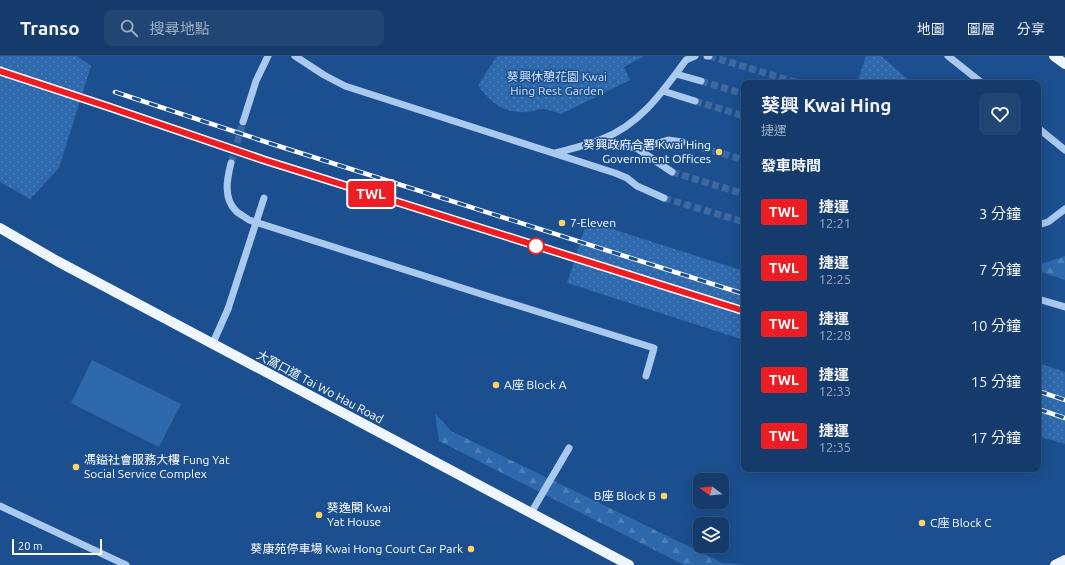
<!DOCTYPE html>
<html lang="zh-TW">
<head>
<meta charset="utf-8">
<style>
	:root { --surface:#143b6b; --page:#214673; --text:#f1f3f6; --muted:#9dadc1; --line:#33557e }
	body { margin:0; font-family:Ubuntu,"Noto Sans TC",sans-serif; background:var(--page); color:var(--text); height:100vh; display:flex; flex-direction:column; font-size:15px; white-space:nowrap }
	* { box-sizing:border-box; margin:0 }
	p { font-size:13px; color:var(--muted) }
	.icon { flex:none; width:22px; height:22px; fill:none; stroke:currentColor; stroke-width:2; stroke-linecap:round; stroke-linejoin:round }
	.map { position:relative; flex:1; overflow:hidden }
	.sheet { position:absolute; left:741px; top:24px; width:300px; height:392px; display:flex; flex-direction:column; background:var(--surface); border-radius:8px; box-shadow:0 4px 16px #0002,0 0 0 1px var(--line) }
	.sheet>* { flex:none }
	.badge { padding:0 8px; border-radius:3px; font-size:14px; line-height:26px }
	.needle { width:26px; rotate:286deg }
	.fabs { position:absolute; left:693px; top:417px; display:grid; gap:8px }
	.fabs a { display:grid; place-items:center; width:36px; height:36px; border-radius:8px; background:var(--surface); box-shadow:0 4px 16px #0002,0 0 0 1px var(--line); font-size:20px }
	.scale { position:absolute; left:12px; bottom:10px; width:90px; box-sizing:border-box; padding-left:4px; border:2px solid #fff; border-top:0; font-size:11px; line-height:14px; white-space:nowrap; color:#fff; -webkit-text-stroke:3px #1b4f8f; paint-order:stroke }
	.map>.badge { position:absolute; translate:-50% -50%; box-shadow:0 0 0 2px #fff }
	h2 { padding:0 20px; font-size:15px; line-height:36px }
	.round { display:grid; place-items:center; flex:none; width:42px; height:42px; border-radius:8px; background:var(--page) }
	.head { display:flex; align-items:center; justify-content:space-between; height:68px; padding:0 20px }
	h1 { font-size:19px; font-weight:700; line-height:30px }
	ul { padding:0; list-style:none }
	li { display:flex; align-items:center; gap:12px; height:56px; padding:0 20px }
	li div { flex:1 }
	li b { display:block; font-size:15px }
	li em { font-style:normal }
	li .badge { min-width:44px; font-weight:700; text-align:center }
	header { display:flex; align-items:center; gap:24px; box-sizing:border-box; height:56px; padding:0 20px; background:var(--surface); border-bottom:1px solid var(--line) }
	header strong { font-size:19px }
	nav { display:flex; gap:22px; margin-inline-start:auto; font-size:14px }
	.search { width:280px; height:36px; background:var(--page); display:flex; align-items:center; gap:10px; box-sizing:border-box; padding:0 14px; border-radius:8px; color:var(--muted); font-size:15px }
	.map>svg:first-child { display:block }
	.grass { fill:#2e69ad }
	.forest { fill:url(#forest-firs) }
	.park { fill:url(#park-dots) }
	.lines { fill:none; stroke-linecap:round; stroke-linejoin:round }
	.minor-tunnel { stroke:#3d69a0; stroke-width:7; stroke-dasharray:7 3.5; stroke-linecap:butt }
	.minor { stroke:#a9c9ee; stroke-width:7 }
	.major { stroke:#f0f6ff; stroke-width:10 }
	.rail-casing { stroke:#fff; stroke-width:4.5 }
	.rail { stroke:#1b4f8f; stroke-width:3; stroke-dasharray:9; stroke-linecap:butt }
	.minor-bridge { stroke:#a9c9ee; stroke-width:7 }
	.line-casing { stroke:#fff; stroke-width:9 }
	.line { stroke:#ed1d24; stroke-width:6 }
	.poi-dot { fill:#ffd166; stroke:#1b4f8f; stroke-width:1.5 }
	.stop-dot { fill:#fff; stroke:#ed1d24; stroke-width:2 }
	.labels { text-anchor:middle; stroke-width:3; stroke-linejoin:round; paint-order:stroke }
	.park-label { font-size:12px; fill:#cfe3fa; stroke:#1b4f8f }
	.poi-label { font-size:12px; fill:#fff; stroke:#1b4f8f; text-anchor:start }
	.street-label { font-size:12px; fill:#fff; stroke:#1b4f8f }
</style>
</head>
<body>
<header>
<strong>Transo</strong>
<div class="search"><svg class="icon" aria-label="search" viewBox="0 0 24 24"><circle cx="10" cy="10" r="6"/><path d="M15 15l6 6"/></svg>搜尋地點</div>
<nav><a>地圖</a><a>圖層</a><a>分享</a></nav>
</header>
<div class="map">
<svg width="1065" height="509" viewBox="0 0 1065 509">
	<defs>
		<pattern id="forest-firs" width="22" height="20" patternUnits="userSpaceOnUse"><rect width="22" height="20" fill="#2e69ad"/><path d="M5 1l3.5 6h-7zM16 11l3.5 6h-7z" fill="#4d80b9"/></pattern>
		<pattern id="park-dots" width="8" height="8" patternUnits="userSpaceOnUse"><rect width="8" height="8" fill="#2e69ad"/><path d="M2 2h.1M6 6h.1" fill="none" stroke="#4d80b9" stroke-width="1.8" stroke-linecap="round"/></pattern>
	</defs>
	<rect width="100%" height="100%" fill="#1b4f8f"/>
	<!-- grass -->
	<path class="grass" d="M 92,304 L 181,348 L 159,391 L 71,347 Z"/>
	<!-- forest -->
	<path class="forest" d="M 1065,200 L 1065,224 L 1038,215 L 1038,209 Z
		M 435,357 L 451,375 L 723,507 L 746,509 L 684,509 L 439,385 Z"/>
	<!-- park -->
	<path class="park" d="M 0,0 L 77,0 L 91,10 L 59,112 L 30,143 L 0,126 Z
		M 497,0 L 644,0 L 624,11 L 630,24 L 561,58 C 556,57 549,53 543,53 C 538,53 533,55 528,56 C 505,58 490,47 478,29 Z
		M 866,0 L 881,0 L 912,27 L 857,27 Z
		M 587,165 L 744,215 L 744,284 L 567,227 Z
		M 1038,307 L 1065,316 L 1065,388 L 1038,380 Z"/>
	<g class="lines">
		<!-- minor-tunnel -->
		<path class="minor-tunnel" d="M 709,0 L 798,27
			M 701,25 L 744,38
			M 695,45 L 744,60
			M 682,86 L 744,104
			M 231,107 L 243,66
			M 672,116 L 744,138
			M 664,142 L 744,166"/>
		<!-- minor -->
		<path class="minor" d="M 295,0 L 324,19 L 345,30 L 615,117 L 627,122 L 637,130 L 664,142
			M 707,0 L 709,0
			M 948,0 L 982,27
			M 676,18 L 701,25
			M 663,35 L 695,45
			M 243,66 L 256,25 L 268,0
			M 1038,72 L 1065,94
			M 603,83 L 638,93 L 672,116
			M 638,93 L 668,84 L 682,86
			M 555,97 C 571,93 587,89 602,83 C 640,69 663,35 686,4 L 695,0
			M 231,107 C 227,123 223,142 236,155 C 239,158 245,161 249,164 L 481,238 L 654,292 L 646,320
			M 1038,169 L 1048,166 L 1065,153
			M 1038,243 L 1065,251
			M 212,289 L 228,253
			M 0,450 L 126,509
			M 531,457 L 569,392"/>
		<!-- major -->
		<path class="major" d="M 1054,0 L 1065,8
			M 0,172 L 57,205 L 629,509
			M 1055,509 L 1065,504"/>
		<!-- rail casing -->
		<g class="rail-casing">
			<path id="rail" d="M 115,36 L 269,87 L 744,238
				M 109,51 L 264,104 L 744,255
				M 1038,335 L 1065,344
				M 1038,353 L 1065,362"/>
		</g>
		<!-- rail -->
		<use href="#rail" class="rail"/>
		<!-- minor-bridge -->
		<path class="minor-bridge" d="M 228,253 L 264,142"/>
	</g>
	<g class="lines">
		<!-- line casing -->
		<g class="line-casing">
			<path id="line" d="M 0,15 L 109,51 L 264,104 L 744,255"/>
		</g>
		<!-- line -->
		<use href="#line" class="line"/>
	</g>
	<!-- markers -->
	<g class="poi-dot">
		<circle cx="719" cy="96" r="4"/>
		<circle cx="562" cy="167" r="4"/>
		<circle cx="496" cy="329" r="4"/>
		<circle cx="76" cy="411" r="4"/>
		<circle cx="664" cy="440" r="4"/>
		<circle cx="319" cy="459" r="4"/>
		<circle cx="922" cy="467" r="4"/>
		<circle cx="471" cy="493" r="4"/>
	</g>
	<circle class="stop-dot" cx="536" cy="190" r="8"/>
	<g class="labels">
		<!-- park labels -->
		<g class="park-label">
			<text x="557" y="25">葵興休憩花園 Kwai<tspan x="557" dy="14">Hing Rest Garden</tspan></text>
		</g>
		<!-- poi labels -->
		<g class="poi-label">
			<text x="711" y="93" text-anchor="end">葵興政府合署 Kwai Hing<tspan x="711" dy="14">Government Offices</tspan></text>
			<text x="570" y="171">7-Eleven</text>
			<text x="504" y="333">A座 Block A</text>
			<text x="84" y="408">馮鎰社會服務大樓 Fung Yat<tspan x="84" dy="14">Social Service Complex</tspan></text>
			<text x="656" y="444" text-anchor="end">B座 Block B</text>
			<text x="327" y="456">葵逸閣 Kwai<tspan x="327" dy="14">Yat House</tspan></text>
			<text x="930" y="471">C座 Block C</text>
			<text x="463" y="497" text-anchor="end">葵康苑停車場 Kwai Hong Court Car Park</text>
		</g>
		<!-- street labels -->
		<g class="street-label">
			<text transform="translate(320 331) rotate(28)" y="4">大窩口道 Tai Wo Hau Road</text>
		</g>
	</g>
</svg>
<div class="fabs">
<a><svg class="needle" viewBox="-14 -14 28 28"><path d="M0-13l5 13h-10z" fill="#e53935"/><path d="M0 13l5-13h-10z" fill="#9dadc1"/></svg></a>
<a><svg class="icon" aria-label="layers" viewBox="0 0 24 24"><path d="M12 4l9 5-9 5-9-5zM3 14l9 5 9-5"/></svg></a>
</div>
<div class="scale">20 m</div>
<b class="badge" style="left:371px;top:138px;background:#ed1d24;color:#fff">TWL</b>
<section class="sheet">
<div class="head"><div><h1>葵興 Kwai Hing</h1><p>捷運</p></div><a class="round"><svg class="icon" aria-label="heart" viewBox="0 0 24 24"><path d="M12 20l-8-8c-3-5 5-10 8-4 3-6 11-1 8 4z"/></svg></a></div>
<h2>發車時間</h2>
<ul>
<li><span class="badge" style="background:#ed1d24;color:#fff">TWL</span><div><b>捷運</b><p>12:21</p></div><em>3 分鐘</em></li>
<li><span class="badge" style="background:#ed1d24;color:#fff">TWL</span><div><b>捷運</b><p>12:25</p></div><em>7 分鐘</em></li>
<li><span class="badge" style="background:#ed1d24;color:#fff">TWL</span><div><b>捷運</b><p>12:28</p></div><em>10 分鐘</em></li>
<li><span class="badge" style="background:#ed1d24;color:#fff">TWL</span><div><b>捷運</b><p>12:33</p></div><em>15 分鐘</em></li>
<li><span class="badge" style="background:#ed1d24;color:#fff">TWL</span><div><b>捷運</b><p>12:35</p></div><em>17 分鐘</em></li>
</ul>
</section>
</div>
</body>
</html>
